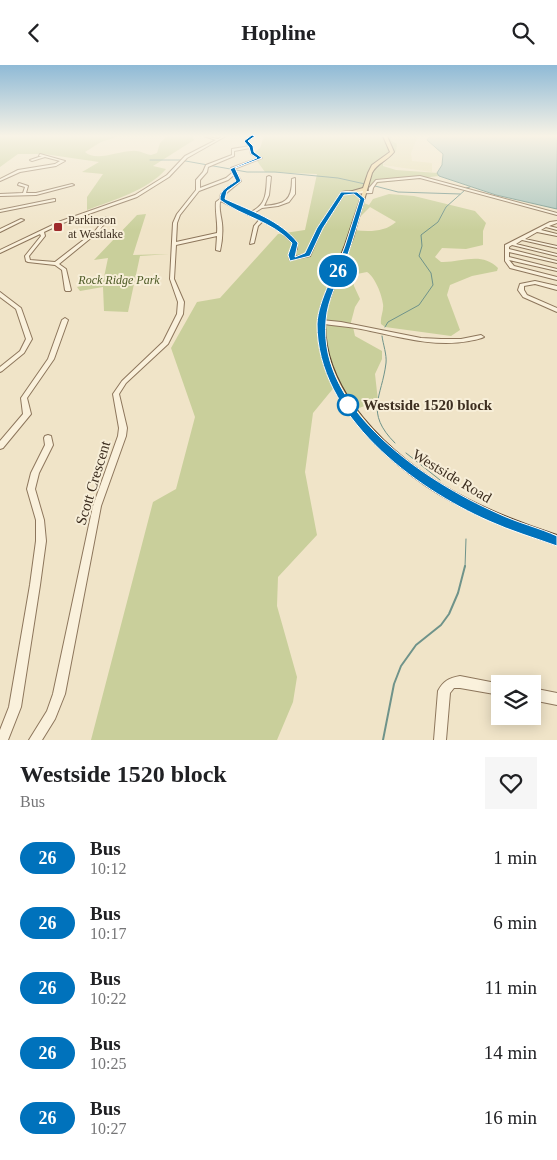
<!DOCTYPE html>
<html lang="en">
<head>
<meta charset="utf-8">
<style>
	:root { --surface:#fff; --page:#f6f6f6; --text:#202124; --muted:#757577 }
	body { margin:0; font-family:"Times New Roman",serif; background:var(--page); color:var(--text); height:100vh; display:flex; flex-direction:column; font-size:19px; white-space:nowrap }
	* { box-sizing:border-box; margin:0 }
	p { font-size:16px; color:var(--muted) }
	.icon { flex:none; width:28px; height:28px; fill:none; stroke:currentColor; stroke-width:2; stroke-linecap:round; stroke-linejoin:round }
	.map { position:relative; height:675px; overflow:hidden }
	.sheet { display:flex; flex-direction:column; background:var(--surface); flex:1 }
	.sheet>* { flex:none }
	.badge { padding:0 10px; border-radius:16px; font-size:18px; line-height:32px }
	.tools { position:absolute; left:491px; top:610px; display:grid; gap:10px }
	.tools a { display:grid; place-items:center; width:50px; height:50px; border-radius:0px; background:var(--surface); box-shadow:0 2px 12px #0003; font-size:25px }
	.map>.badge { position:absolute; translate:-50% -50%; box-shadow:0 0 0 2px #fff }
	.round { display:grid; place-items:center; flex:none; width:52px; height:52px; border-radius:0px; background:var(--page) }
	.headline { display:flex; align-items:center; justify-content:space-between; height:85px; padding:0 20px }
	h1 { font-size:24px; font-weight:700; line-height:38px }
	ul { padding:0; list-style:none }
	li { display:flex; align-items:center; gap:15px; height:65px; padding:0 20px }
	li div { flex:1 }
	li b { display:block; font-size:19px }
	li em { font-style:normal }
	li .badge { min-width:55px; font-weight:700; text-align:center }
	header { display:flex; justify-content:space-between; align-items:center; height:65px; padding:0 20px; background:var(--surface); font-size:22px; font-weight:700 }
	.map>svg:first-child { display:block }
	.farmland { fill:#e6deb5 }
	.green { fill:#c9cf9b; fill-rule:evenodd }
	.water { fill:#a9c4bc; stroke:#6f938a }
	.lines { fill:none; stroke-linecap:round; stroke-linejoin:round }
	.stream-far1 { stroke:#6f938a; stroke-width:1 }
	.stream { stroke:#6f938a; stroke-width:2 }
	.minor-casing { stroke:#8d765c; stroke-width:2 }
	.major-casing { stroke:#5b4430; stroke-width:2 }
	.minor { fill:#faf1dc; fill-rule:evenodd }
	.major { fill:#f3d9a0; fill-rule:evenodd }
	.line { fill:#0072bc; stroke:#fff }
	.poi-dot { fill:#9e2a2b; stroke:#f7eed8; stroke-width:2 }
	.stop-dot { fill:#fff; stroke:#0072bc; stroke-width:2.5 }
	.labels { text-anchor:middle; stroke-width:4; stroke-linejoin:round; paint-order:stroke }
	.far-poi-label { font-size:12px; fill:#3d2e20; stroke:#f7eed8; text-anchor:start }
	.far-park-label { font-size:12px; font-style:italic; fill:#4d5a26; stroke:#f7eed8 }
	.stop-label { font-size:15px; font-weight:bold; fill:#3d2e20; stroke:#f7eed8; text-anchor:start }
	.street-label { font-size:15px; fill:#3d2e20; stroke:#f7eed8 }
</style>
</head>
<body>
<header><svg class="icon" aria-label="back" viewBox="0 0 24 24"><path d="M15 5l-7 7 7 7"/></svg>Hopline<svg class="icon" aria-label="search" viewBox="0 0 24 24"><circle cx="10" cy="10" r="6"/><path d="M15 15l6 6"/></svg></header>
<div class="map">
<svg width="557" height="675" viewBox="0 0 557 675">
	<rect width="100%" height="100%" fill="#f0e4c8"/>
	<!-- farmland -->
	<path class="farmland" d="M 391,71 L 418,71 L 411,88 L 412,96 L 432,98 L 432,107 L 383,100 L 395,83 L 395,77 L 391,75 Z"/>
	<!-- green -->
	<path class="green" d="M 0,71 L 120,71 L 101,77 L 85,87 C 96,97 118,86 132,86 C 139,85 144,89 151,90 L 157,88 L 160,78 L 167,71 L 192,71 L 194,75 L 153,101 L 166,104 C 147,126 113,135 87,145 L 87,132 L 103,109 L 82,107 L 99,97 L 44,89 L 18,89 L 0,102 Z
		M 264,71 L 391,71 L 391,75 L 397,79 L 396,86 L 383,98 L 383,101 L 396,105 L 438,108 L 439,111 L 379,118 L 361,129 L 364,138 L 369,140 L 373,134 L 389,129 L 414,131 L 475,146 L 486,158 L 483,166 L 483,180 L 466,184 L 442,183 L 435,192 L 441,197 C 461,198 481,186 498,203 L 497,206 L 472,211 L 450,220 L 447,230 L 460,265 L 451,271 L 385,262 L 381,259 C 380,252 384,246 383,239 C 382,230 375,212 367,207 L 352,210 L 354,221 L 360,234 L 355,242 L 350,261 L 353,262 L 355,271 L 382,286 L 382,294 L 375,309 L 378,336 L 351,346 L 336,320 L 313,348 L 305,407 L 317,470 L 278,512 L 277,541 L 297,612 L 293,637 L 277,675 L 91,675 L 153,437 L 176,424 L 195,352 L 171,283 L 197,237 L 220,233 L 278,169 L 305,165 L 317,109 L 265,107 L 257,96 L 262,92 L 255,87 L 260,83 ZM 370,142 L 396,157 C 385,167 369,167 354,165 L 352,160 Z
		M 146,149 L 133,190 L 169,189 L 140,191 L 128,247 L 104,246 L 103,222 L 80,226 L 77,222 L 103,217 L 108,193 L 94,195 L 137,150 Z"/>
	<!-- water -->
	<path class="water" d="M 430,71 L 557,71 L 557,144 L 496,130 L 439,111 L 437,108 L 442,100 L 443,89 L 427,75 Z"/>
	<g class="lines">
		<!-- stream-far1 -->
		<path class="stream-far1" d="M 150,95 L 180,95 L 247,107 L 275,107 L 338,113 L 365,119
			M 375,121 L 398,127 L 460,129
			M 466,123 L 470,122
			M 385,262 L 388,257 L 419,240 L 433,220 L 431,208 L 419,191 L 422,181 L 421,170 L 438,157 L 446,142 L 465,125
			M 382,271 C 383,279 387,290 386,298 C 382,332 364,347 395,378
			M 406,388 L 440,415
			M 465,502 L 466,474"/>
		<!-- stream -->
		<path class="stream" d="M 383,675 L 394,619 L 401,601 L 416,580 L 441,560 L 449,549 L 458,528 L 465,501"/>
		<!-- minor casing -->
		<g class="minor-casing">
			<path id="minor" d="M 204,71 L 218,74 L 223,71 L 226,71 L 187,93 L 169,112 L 137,132 L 63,158 L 44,167 L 45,171 L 29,191 L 30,195 L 55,197 L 95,166 L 106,152 L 109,153 L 97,168 L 59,199 L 66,204 L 71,225 L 70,226 L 66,226 L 65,225 L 62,205 L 55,200 L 28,197 L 26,196 L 25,191 L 41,171 L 40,169 L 0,188 L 0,185 L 61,156 L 135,130 L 167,110 L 185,91 L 216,75 Z
				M 251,71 L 254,71 L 248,76 L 252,81 L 253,88 L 262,93 L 234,104 L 241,116 L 224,130 L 224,135 L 251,147 C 267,139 266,128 267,112 L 269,111 L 271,112 L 269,130 L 264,141 C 285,139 292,136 292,114 L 295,113 L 295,129 L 289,137 L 278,141 L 262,143 L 254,148 C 271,156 285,164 297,178 L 297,184 L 293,190 L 294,192 L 306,189 L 318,163 L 342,127 L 346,126 L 369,126 L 369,123 L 376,115 L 420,111 L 557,148 L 557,150 L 420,113 L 377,117 L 373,123 L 372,128 L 344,129 L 322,163 L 310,191 L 290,195 L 289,190 L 293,184 L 293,178 L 278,164 L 263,156 L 258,161 L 254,178 L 250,179 L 254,161 L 260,154 L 249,150 L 221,136 L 220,137 C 219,146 221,150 222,158 C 223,167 222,177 220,186 L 216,185 L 217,171 L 176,180 L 174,214 L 184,237 L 183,249 L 168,279 L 126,318 L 119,329 L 127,363 L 126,371 L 101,441 L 65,629 L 55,654 L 42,675 L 29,675 L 47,646 L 53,629 L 93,441 L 118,371 L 119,363 L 113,329 L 122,316 L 163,277 L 177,249 L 178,237 L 170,214 L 173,158 L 177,149 L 196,125 L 196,115 L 203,107 L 206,100 L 232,90 L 232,84 L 250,81 L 245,76 ZM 250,83 L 251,89 L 258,93 L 231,103 L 232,108 L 226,113 L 200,123 L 200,115 L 207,107 L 208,102 L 234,91 L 234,86 ZM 234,110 L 237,116 L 221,129 L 220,134 L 216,137 C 215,148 218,157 217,168 L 176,177 L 177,158 L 180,150 L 199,126 L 228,115 Z
				M 40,89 L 65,96 L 56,101 L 20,107 L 0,116 L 0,114 L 18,105 L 55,99 L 60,96 L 45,92 L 32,96 L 30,95 L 42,91 L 39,91 Z
				M 19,118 L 28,121 L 26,128 L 36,128 L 72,119 L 74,120 L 36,130 L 0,131 L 0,129 L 23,128 L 25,122 L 18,120 Z
				M 54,134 L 55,134 L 55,136 L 0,147 L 0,145 Z
				M 21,154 L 24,155 L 0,167 L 0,164 Z
				M 557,156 L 557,158 L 549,161 L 557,163 L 557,165 L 546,162 L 541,165 L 557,169 L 557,171 L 537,167 L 525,174 L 557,181 L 557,183 L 522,175 L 516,179 L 557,189 L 557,191 L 512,180 L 509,182 L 509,184 L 557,196 L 557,198 L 509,187 L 509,192 L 557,204 L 557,206 L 509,195 L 514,201 L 557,212 L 557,215 L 510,203 L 505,196 L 505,180 L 550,157 Z
				M 535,216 L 557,221 L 557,225 L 535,219 L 524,221 L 524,225 L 527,230 L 557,243 L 557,247 L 523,232 L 518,225 L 520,219 Z
				M 0,227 L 21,243 L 32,274 L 24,288 L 2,306 L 0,307 L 0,302 L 20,286 L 26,274 L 16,244 L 0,232 Z
				M 65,253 L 68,255 L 54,294 L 27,333 L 31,349 L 3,383 L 0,384 L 0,376 L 23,349 L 21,333 L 48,294 L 62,255 Z
				M 321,255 L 341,257 L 421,273 L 441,274 L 461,274 L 481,270 L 484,272 C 480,274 474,275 469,276 C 433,283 397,271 361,264 C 347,261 333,261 319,258 L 318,257 Z
				M 48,370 L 51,371 L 53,380 L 39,408 L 35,424 L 44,455 L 46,476 L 40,520 L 21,642 L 8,675 L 0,675 L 0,665 L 9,642 L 30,520 L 36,476 L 36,455 L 27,424 L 31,408 L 45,380 L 44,373 L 45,371 Z
				M 460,611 L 501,619 L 500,619 L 500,630 L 460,623 L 454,623 L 450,628 L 446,675 L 434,675 L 438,626 C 443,616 449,613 460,611 Z
				M 532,623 L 557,628 L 557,640 L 532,635 Z"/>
		</g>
		<!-- major casing -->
		<g class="major-casing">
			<path id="major" d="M 383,71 L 387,71 L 394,87 C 387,96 377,98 372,108 L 353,173 L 327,241 C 320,278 333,311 354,341 C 404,409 479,445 557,470 L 557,480 C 470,451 399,419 345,341 C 325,311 313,277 321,241 L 345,180 L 363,126 L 351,128 L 349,127 L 363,123 L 368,108 L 372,100 L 390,87 Z"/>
		</g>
		<!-- minor -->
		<use href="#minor" class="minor"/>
		<!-- major -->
		<use href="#major" class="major"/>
	</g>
	<!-- sky -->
	<linearGradient id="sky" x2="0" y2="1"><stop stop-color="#8fbad6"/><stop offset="0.43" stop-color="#f8f3e6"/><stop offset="1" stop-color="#f8f3e6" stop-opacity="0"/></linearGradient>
	<rect width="557" height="165" fill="url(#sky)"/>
	<!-- line -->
	<path class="line" d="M 252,70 L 255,71 L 248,76 L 253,81 L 254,87 L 262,93 L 235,103 L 241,116 L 227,126 L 225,134 C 251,146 280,155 298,178 L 295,192 L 305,188 L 317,163 L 341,127 L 357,127 L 365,134 C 359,154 353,175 346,195 C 339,214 327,235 326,256 C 318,346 427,417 497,448 C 518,458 540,463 557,471 L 557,481 C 535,473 511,466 489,456 C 414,423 317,351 317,259 C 318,235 337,204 345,181 C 350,165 355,150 360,134 L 354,129 L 344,130 L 323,163 L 310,191 L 290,196 L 288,190 L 292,178 C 272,156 243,152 220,135 C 219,125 229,121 236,116 L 230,104 L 257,93 L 251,89 L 249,82 L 244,76 Z"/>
	<!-- markers -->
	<rect class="poi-dot" x="53" y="157" width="10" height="10" rx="2.5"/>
	<circle class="stop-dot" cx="348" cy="340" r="10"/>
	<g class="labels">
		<!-- far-poi labels -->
		<g class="far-poi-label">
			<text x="68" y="159">Parkinson<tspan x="68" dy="14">at Westlake</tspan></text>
		</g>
		<!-- far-park labels -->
		<g class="far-park-label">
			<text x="119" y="219">Rock Ridge Park</text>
		</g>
		<!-- stop labels -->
		<g class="stop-label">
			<text x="363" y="345">Westside 1520 block</text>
		</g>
		<!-- street labels -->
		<g class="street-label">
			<text transform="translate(452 411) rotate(31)" y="5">Westside Road</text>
			<text transform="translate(93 418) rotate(-73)" y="5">Scott Crescent</text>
		</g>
	</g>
</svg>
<div class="tools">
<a><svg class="icon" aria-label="layers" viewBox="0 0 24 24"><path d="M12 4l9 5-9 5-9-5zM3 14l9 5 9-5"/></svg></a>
</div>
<b class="badge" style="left:338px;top:206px;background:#0072bc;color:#fff">26</b>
</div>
<section class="sheet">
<div class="headline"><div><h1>Westside 1520 block</h1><p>Bus</p></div><a class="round"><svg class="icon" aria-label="heart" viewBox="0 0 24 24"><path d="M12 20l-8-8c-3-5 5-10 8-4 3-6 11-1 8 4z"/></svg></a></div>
<ul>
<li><span class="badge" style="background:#0072bc;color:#fff">26</span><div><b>Bus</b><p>10:12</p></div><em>1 min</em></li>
<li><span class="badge" style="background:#0072bc;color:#fff">26</span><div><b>Bus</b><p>10:17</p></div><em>6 min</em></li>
<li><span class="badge" style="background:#0072bc;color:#fff">26</span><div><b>Bus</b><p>10:22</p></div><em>11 min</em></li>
<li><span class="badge" style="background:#0072bc;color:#fff">26</span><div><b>Bus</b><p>10:25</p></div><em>14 min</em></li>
<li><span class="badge" style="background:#0072bc;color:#fff">26</span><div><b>Bus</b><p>10:27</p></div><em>16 min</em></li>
</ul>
</section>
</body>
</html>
